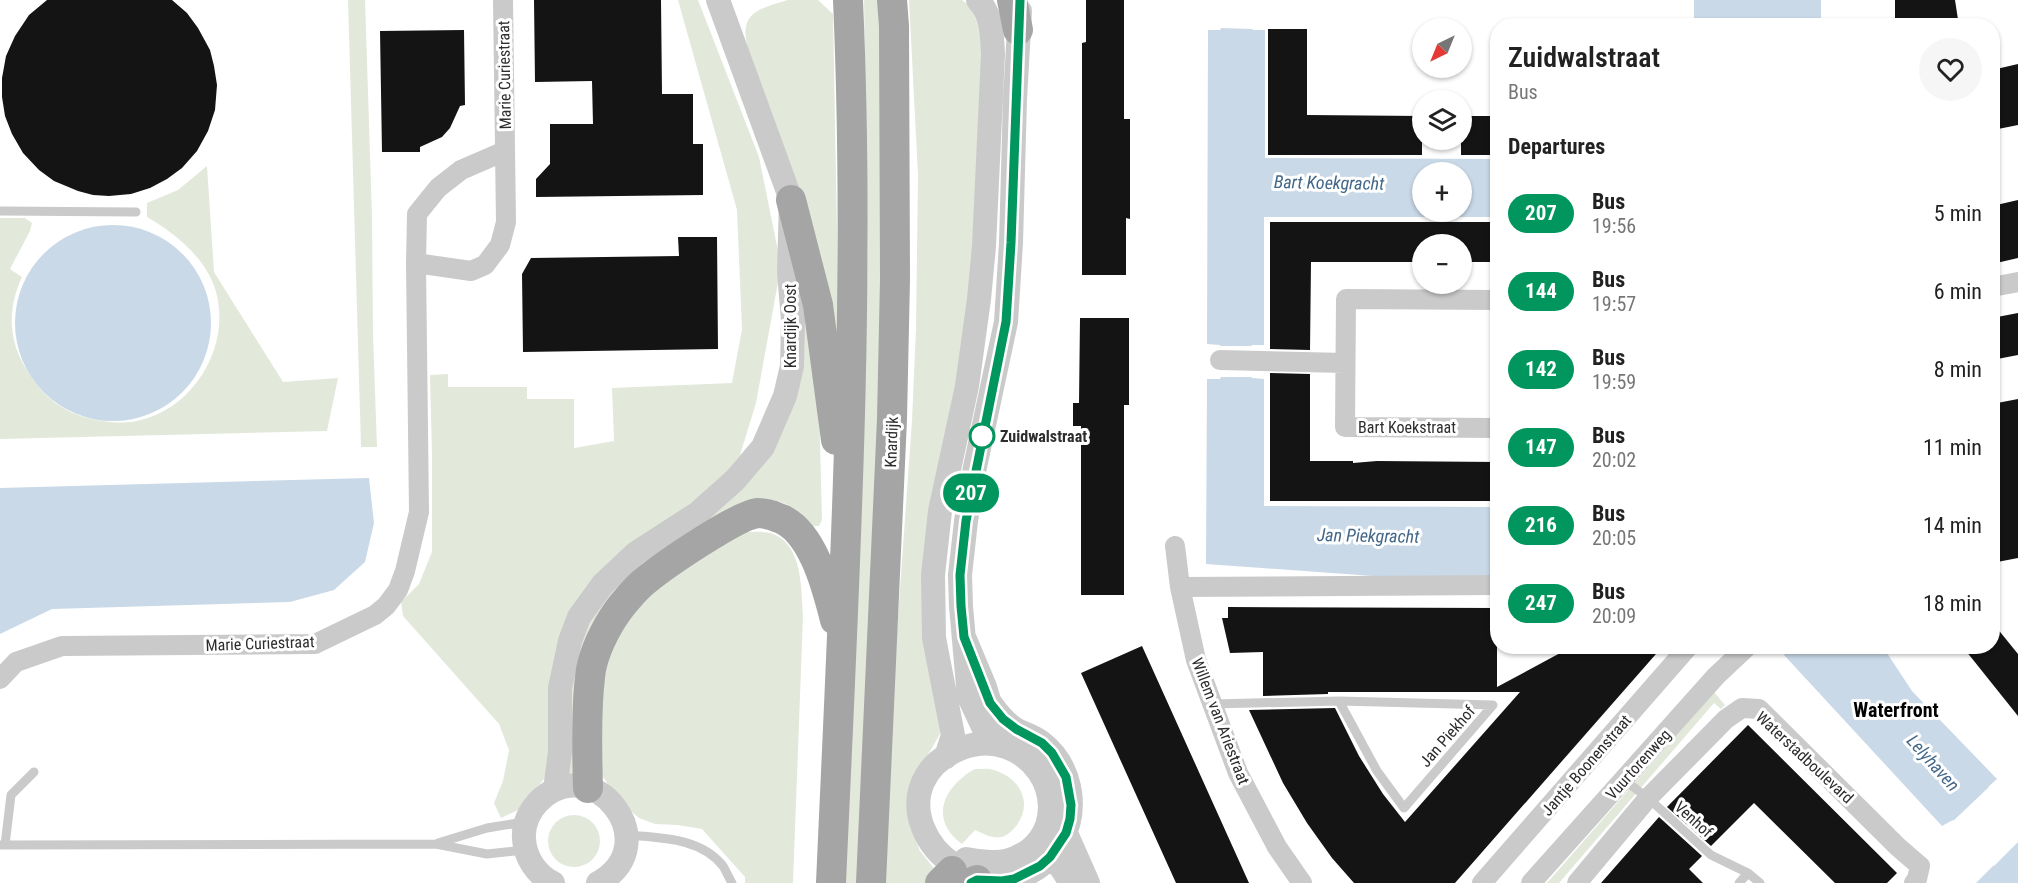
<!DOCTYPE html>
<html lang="en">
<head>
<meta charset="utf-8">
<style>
	:root { --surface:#fff; --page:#f6f6f6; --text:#222; --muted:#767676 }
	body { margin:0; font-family:"Roboto Condensed",sans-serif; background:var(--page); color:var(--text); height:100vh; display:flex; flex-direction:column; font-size:22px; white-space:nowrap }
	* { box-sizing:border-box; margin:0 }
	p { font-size:20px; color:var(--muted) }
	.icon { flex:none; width:33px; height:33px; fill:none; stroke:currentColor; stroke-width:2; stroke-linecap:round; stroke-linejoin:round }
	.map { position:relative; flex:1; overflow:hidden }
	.side { position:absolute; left:1490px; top:18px; width:510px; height:636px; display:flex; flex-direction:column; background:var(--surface); border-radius:24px; box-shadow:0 2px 4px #0004 }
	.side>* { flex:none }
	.badge { padding:0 12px; border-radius:20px; font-size:21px; line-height:39px }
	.needle { width:39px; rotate:223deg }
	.tools { position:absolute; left:1412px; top:18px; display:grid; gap:12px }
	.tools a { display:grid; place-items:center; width:60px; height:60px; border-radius:50%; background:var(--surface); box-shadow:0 2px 4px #0004; font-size:30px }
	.map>.badge { position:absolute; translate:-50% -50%; box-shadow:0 0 0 3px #fff }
	h2 { padding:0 18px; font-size:22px; line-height:54px }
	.round { display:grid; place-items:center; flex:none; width:63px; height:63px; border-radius:32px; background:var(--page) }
	.summary { display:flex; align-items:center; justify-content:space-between; height:102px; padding:0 18px }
	h1 { font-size:28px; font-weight:600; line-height:45px }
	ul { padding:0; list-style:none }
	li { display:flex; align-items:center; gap:18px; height:78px; padding:0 18px }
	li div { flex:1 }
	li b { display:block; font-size:22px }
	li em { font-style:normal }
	li .badge { min-width:66px; font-weight:700; text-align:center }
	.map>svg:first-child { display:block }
	.green { fill:#e2e9db }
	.water { fill:#c9d9e8; fill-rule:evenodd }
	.pier { fill:#fff }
	.building { fill:#141414 }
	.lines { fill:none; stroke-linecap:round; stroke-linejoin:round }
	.service { stroke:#cacaca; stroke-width:9 }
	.minor { stroke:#cacaca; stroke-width:20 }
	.tertiary { stroke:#cacaca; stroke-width:24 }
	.primary { stroke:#a5a5a5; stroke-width:30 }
	.line-casing { stroke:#fff; stroke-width:14 }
	.line { stroke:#00965e; stroke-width:9 }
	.stop-dot { fill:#fff; stroke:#00965e; stroke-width:3 }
	.labels { text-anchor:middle; stroke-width:6; stroke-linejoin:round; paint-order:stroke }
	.street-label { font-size:16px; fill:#2d2d2d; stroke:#fff }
	.stop-label { font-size:16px; font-weight:bold; fill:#2d2d2d; stroke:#fff; text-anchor:start }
	.water-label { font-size:18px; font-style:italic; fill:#426788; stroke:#fff }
	.quarter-label { font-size:20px; font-weight:bold; fill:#000; stroke:#fff }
</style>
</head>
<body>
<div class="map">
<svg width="2018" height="883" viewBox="0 0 2018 883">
	<rect width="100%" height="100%" fill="#fff"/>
	<!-- green -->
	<path class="green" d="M 348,0 L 365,0 L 372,216 L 373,335 L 377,447 L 361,447 Z
		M 678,0 L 698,0 L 759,157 L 781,266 L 756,403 L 740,455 L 716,486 L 595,581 L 550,772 L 518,810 L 501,818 L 494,803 L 503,781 L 509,750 L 499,724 L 403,616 L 401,602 L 419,584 L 432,552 L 432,454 L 430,375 L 448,374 L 448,387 L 527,387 L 527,399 L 574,399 L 574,448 L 614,441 L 612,388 L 732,383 L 742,329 L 737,210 Z
		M 788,0 L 818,0 L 833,14 L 840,397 L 748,50 C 747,43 744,34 746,27 C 748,9 773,5 788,0 Z
		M 864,0 L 880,0 L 883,250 L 876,516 L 859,883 L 845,883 L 861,515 L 868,250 Z
		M 909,0 L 962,0 L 970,6 L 986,43 L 978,260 L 922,571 L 941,732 L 924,762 L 907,806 L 910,826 L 920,851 L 937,872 L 928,883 L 885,883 L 893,686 L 912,421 L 916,328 L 918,175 Z
		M 207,166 L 214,272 L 283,382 L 338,378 L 327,431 L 0,439 L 0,218 L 25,218 L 32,223 L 30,231 L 10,269 L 22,277 C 7,310 8,341 28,372 C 43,397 64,413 92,419 C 109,423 124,424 141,420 C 198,406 235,338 213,283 C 200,253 174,233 147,217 L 147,203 L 178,190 Z
		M 804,275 L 819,404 L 822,520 L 819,526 L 813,526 C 793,505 780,496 750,501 L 620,590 L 579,771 L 571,777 L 569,774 L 567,704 L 583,629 L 609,589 L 755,472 Z
		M 742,532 C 751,532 762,531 771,533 C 803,544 801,588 803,616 L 793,883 L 745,883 L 745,877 L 702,829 L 677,825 L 655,824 L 639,818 L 620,802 L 601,774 L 596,743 L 604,654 L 648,590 Z
		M 1714,692 L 1725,705 L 1721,709 L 1714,703 L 1559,883 L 1547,883 Z
		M 975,769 C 981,769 988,768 994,770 C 1020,778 1033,802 1017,825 C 1014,829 1007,836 1002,837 C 992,839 984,834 975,830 L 962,844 C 928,819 944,786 975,769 Z
		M548 841a26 26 0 1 1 52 0a26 26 0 1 1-52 0Z"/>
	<!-- water -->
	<path class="water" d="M 1694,0 L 1821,0 L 1821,25 L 1694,25 Z
		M 1222,27 L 1251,27 L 1253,30 L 1265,30 L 1265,158 L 1497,159 L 1497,217 L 1264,217 L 1264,345 L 1252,345 L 1250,348 L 1250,376 L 1252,378 L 1264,379 L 1264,506 L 1497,507 L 1497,585 L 1206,564 L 1207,379 L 1220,379 L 1222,375 L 1220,345 L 1207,344 L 1208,30 L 1220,30 ZM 1422,172 L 1461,172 L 1461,212 L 1422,212 Z
		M15 323a98 98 0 1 1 196 0a98 98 0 1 1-196 0Z
		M 369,478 L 374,523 L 365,562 L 334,590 L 290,602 L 52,609 L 0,634 L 0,488 Z
		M 1791,647 L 1883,647 L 1912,691 L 1997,779 L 1988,787 L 2018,819 L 2018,883 L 1976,883 L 1995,864 L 1953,820 L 1942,826 L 1784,655 Z"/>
	<!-- pier -->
	<path class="pier" d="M 1220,0 L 1252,0 L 1252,29 L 1220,28 Z
		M 1220,346 L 1252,346 L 1252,377 L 1220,377 Z
		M 1989,787 L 2018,817 L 2018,842 L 1994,866 L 1952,822 Z"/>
	<!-- building -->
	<path class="building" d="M 47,0 L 172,0 L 187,13 L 198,28 L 210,50 L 214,66 L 217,85 L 215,110 L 208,131 L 197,151 L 182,168 L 167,179 L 150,188 L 131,194 L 109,196 L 93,195 L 78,191 L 54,181 L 39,170 L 23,153 L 12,134 L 5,116 L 2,97 L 2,78 L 6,56 L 15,36 L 29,15 Z
		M 534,0 L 661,0 L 662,94 L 693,94 L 693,144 L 703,144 L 703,195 L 536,197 L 536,179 L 550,164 L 550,124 L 593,124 L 592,81 L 535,82 Z
		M 1086,0 L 1124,0 L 1124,119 L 1130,119 L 1130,219 L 1126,218 L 1126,275 L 1082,275 L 1082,43 L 1086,42 Z
		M 1895,0 L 1955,0 L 1959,26 L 1895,26 Z
		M 1268,29 L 1307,29 L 1307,115 L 1422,116 L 1422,155 L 1268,155 Z
		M 464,30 L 465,105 L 460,106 L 450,128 L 442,137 L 420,147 L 420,152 L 382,152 L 380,31 Z
		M 2018,64 L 2018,125 L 1998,129 L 1992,102 L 1992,70 Z
		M 1461,116 L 1497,116 L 1497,155 L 1461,155 Z
		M 2018,200 L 2018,258 L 1992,264 L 1992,206 Z
		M 1270,222 L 1497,222 L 1497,262 L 1461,262 L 1461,244 L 1422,244 L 1422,262 L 1311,262 L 1310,350 L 1270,349 Z
		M 678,237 L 717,237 L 718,349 L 523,352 L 522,274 L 531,258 L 679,256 Z
		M 2018,313 L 2018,355 L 1992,360 L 1992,318 Z
		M 1080,318 L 1129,318 L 1129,405 L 1124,405 L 1124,595 L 1081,595 L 1081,426 L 1073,426 L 1073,403 L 1079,403 Z
		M 1270,373 L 1310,374 L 1310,461 L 1353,461 L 1353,463 L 1377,461 L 1497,462 L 1497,501 L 1270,501 Z
		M 2018,399 L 2018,558 L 1992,563 L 1992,404 Z
		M 1228,607 L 1497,608 L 1497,687 L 1562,652 L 1562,646 L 1663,646 L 1455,883 L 1354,883 L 1332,858 L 1307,823 L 1283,783 L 1249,710 L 1335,708 L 1359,756 L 1383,794 L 1405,822 L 1520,692 L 1328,692 L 1328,694 L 1263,696 L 1263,652 L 1230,653 L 1222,618 L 1228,618 Z
		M 1992,622 L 2018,654 L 2018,716 L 1962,646 L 1992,646 Z
		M 1142,646 L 1152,668 L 1249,883 L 1176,883 L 1081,673 Z
		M 1748,725 L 1897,873 L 1887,883 L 1835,883 L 1754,803 L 1711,846 L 1667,807 Z
		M 1659,817 L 1702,856 L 1689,869 L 1703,883 L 1601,883 Z"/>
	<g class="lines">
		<!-- service -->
		<path class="service" d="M 0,211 L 136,212
			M 1213,704 L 1339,701 L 1493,705 L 1404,808 L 1377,771 L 1339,701
			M 1624,780 L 1648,798 L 1711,855 L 1748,873 L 1760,883
			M 627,835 C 659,838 700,837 723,866 C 726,871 729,878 732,883
			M 438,843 L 487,828 L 524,822
			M 0,845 L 436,844 L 487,854 L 524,850
			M 5,845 L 11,795 L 34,772
			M 1739,883 L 1748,873"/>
		<!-- minor -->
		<path class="minor" d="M 503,0 L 506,222 L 500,245 L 485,265 L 471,271 L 416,263 L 417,214 L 438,188 L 461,170 L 505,151
			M 1992,287 L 2018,282
			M 1497,300 L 1346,299 L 1345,427 L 1497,428
			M 1220,360 L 1345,363
			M 1175,546 L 1180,587 L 1196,660 L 1238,773 L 1277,847 L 1302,883
			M 1180,587 L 1497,585
			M 0,679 L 16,662 L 62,646 L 315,644 L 375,615 L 386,606 L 398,590 L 405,571 L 419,512 L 416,263
			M 1482,883 L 1689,646
			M 1531,883 L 1716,676 L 1748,646
			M 1577,883 L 1648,798 L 1726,719 L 1742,708 L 1759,709 L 1898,847 L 1920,866 L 1917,879 L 1914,883"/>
		<!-- tertiary -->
		<path class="tertiary" d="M 1006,746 L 984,729 L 969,697 L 961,606 L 960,575 L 966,521 L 975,467 L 1006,322 L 1011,243 L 1015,99 L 1020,11
			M 946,757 L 953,735 L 934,638 L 933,575 L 940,511 L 967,386 L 979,299 L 984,246 L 993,54 C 992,34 992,15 978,0
			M 555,790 L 560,752 L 560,688 L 570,641 L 579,617 L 603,584 L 636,553 L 698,513 L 735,480 L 763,447 L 785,396 L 792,366 L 793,320 L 789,272 L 791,200 L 718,0
			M 1066,833 L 1088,883
			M 1048,840 L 1052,854 L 1071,883
			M 952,871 L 966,859 C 979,861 993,864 1006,861 C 1067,845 1062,767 1006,747 C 992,742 976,743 962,748 C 881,779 922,883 1010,880 C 1032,875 1052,860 1062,840 C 1079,807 1071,765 1041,742 C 1033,736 1025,734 1017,730 C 1006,724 998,714 991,704 C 988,699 987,693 985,687 C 978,670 971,654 964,637
			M 553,883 C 537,875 525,858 524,839 C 523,825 528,813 538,802 C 592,747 669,844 598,883"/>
		<!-- primary -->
		<path class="primary" d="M 1012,0 L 1018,30
			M 791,200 L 818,305 L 836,440
			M 588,788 C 587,754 586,721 589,687 C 590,680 590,672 592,665 C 597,644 610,620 623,604 C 630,596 637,587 645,581 C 663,566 737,515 758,513 C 763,513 772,515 776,517 C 812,527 827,588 835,620
			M 831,883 C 844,589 861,294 848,0
			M 871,883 L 892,419 L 895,279 L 894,26 L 892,0
			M 940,883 L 952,871
			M 971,883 L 977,880"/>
	</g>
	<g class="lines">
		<!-- line casing -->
		<g class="line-casing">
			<path id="line" d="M 971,883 L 977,880 L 1002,881 L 1014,879 L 1040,866 L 1050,857 L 1066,833 L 1070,819 L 1071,805 L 1066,777 L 1052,753 L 1042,743 L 1016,729 L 1003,719 L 990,703 L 964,637 L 961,606 L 960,575 L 966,521 L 1006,322 L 1011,243 L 1020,0"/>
		</g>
		<!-- line -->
		<use href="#line" class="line"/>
	</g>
	<!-- markers -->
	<circle class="stop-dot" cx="982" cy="436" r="12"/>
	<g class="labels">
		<!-- street labels -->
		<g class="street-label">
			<text transform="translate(504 75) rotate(-91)" y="6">Marie Curiestraat</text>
			<text transform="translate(790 326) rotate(-90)" y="6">Knardijk Oost</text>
			<text x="1407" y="433">Bart Koekstraat</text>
			<text transform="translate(891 442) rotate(-88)" y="6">Knardijk</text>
			<text transform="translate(260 643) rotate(-2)" y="6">Marie Curiestraat</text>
			<text transform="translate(1221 721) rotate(69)" y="6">Willem van Ariestraat</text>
			<text transform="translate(1447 736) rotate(-49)" y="6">Jan Piekhof</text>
			<text transform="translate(1805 757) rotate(43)" y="6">Waterstadboulevard</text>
			<text transform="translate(1638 764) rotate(-48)" y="6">Vuurtorenweg</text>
			<text transform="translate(1586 765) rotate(-49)" y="6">Jantje Boonenstraat</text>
			<text transform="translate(1694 819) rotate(42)" y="6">Venhof</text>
		</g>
		<!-- stop labels -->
		<g class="stop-label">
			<text x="1000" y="442">Zuidwalstraat</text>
		</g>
		<!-- water labels -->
		<g class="water-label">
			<text transform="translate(1329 183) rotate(1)" y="6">Bart Koekgracht</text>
			<text transform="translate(1368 536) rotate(1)" y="6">Jan Piekgracht</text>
			<text transform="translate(1933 763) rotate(48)" y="6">Lelyhaven</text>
		</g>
		<!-- quarter labels -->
		<g class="quarter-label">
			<text x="1896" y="717">Waterfront</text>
		</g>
	</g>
</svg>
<div class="tools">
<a><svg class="needle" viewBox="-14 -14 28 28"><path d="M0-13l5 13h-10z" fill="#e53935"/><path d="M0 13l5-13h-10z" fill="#767676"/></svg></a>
<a><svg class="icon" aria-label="layers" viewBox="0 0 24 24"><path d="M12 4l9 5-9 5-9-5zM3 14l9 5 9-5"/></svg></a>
<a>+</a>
<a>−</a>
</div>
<b class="badge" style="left:971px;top:493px;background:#00965e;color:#fff">207</b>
<section class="side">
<div class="summary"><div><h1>Zuidwalstraat</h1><p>Bus</p></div><a class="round"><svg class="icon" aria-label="heart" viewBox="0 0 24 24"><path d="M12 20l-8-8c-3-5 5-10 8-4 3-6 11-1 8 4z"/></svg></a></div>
<h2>Departures</h2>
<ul>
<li><span class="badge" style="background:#00965e;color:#fff">207</span><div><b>Bus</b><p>19:56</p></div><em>5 min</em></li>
<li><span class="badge" style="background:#00965e;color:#fff">144</span><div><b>Bus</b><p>19:57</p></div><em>6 min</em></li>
<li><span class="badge" style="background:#00965e;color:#fff">142</span><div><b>Bus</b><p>19:59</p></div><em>8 min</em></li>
<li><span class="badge" style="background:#00965e;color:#fff">147</span><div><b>Bus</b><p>20:02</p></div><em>11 min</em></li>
<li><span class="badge" style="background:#00965e;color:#fff">216</span><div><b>Bus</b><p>20:05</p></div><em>14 min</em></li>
<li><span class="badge" style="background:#00965e;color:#fff">247</span><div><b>Bus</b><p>20:09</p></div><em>18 min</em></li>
</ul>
</section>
</div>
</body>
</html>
